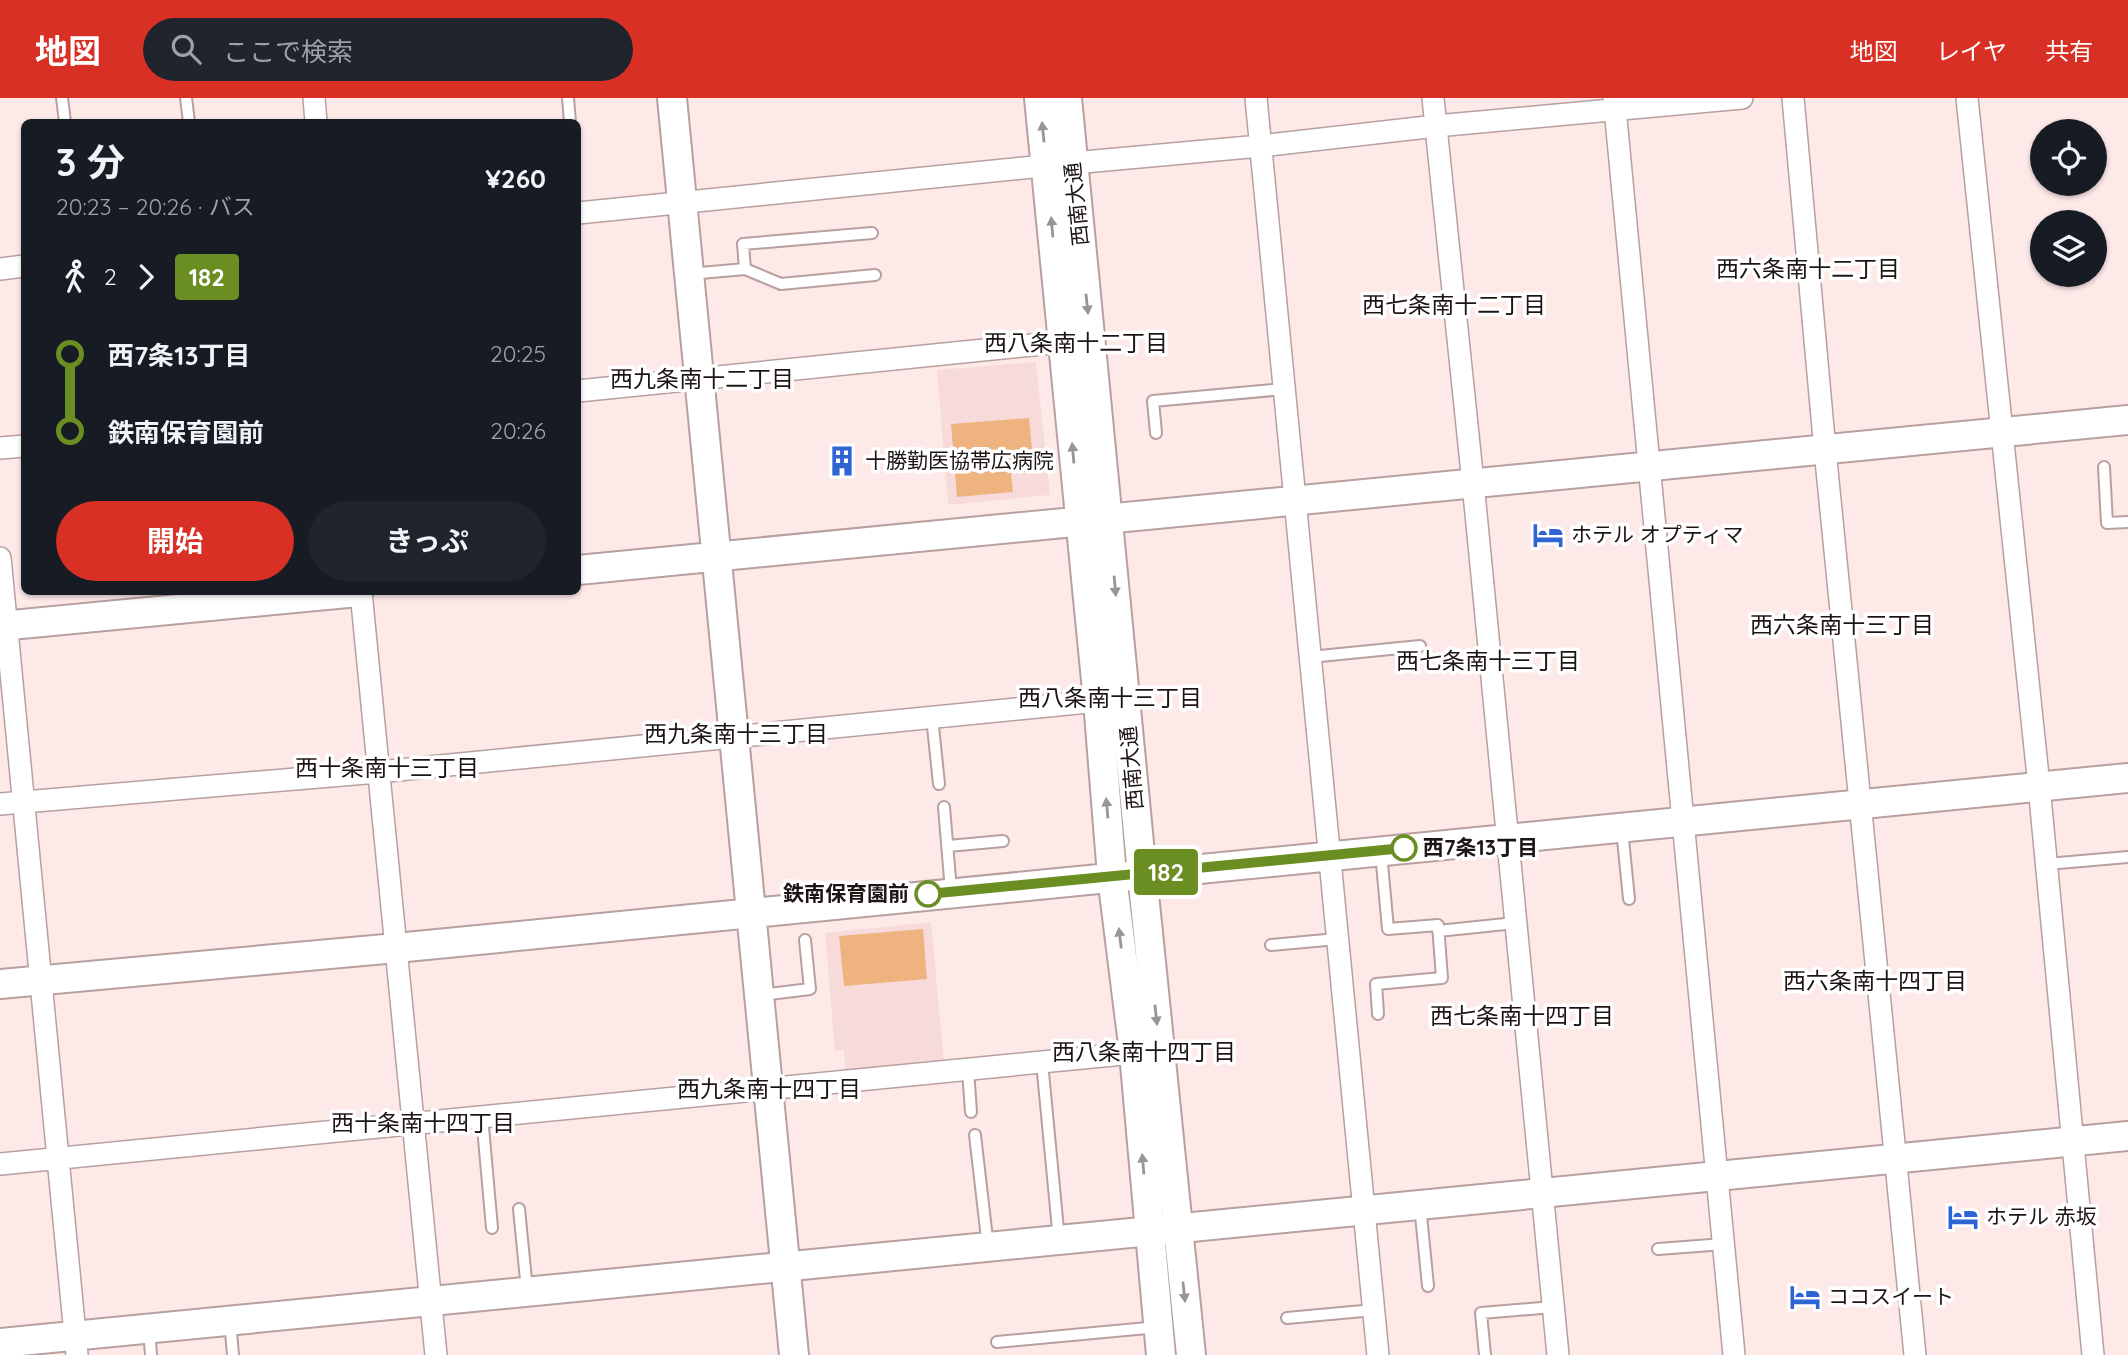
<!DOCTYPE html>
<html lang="ja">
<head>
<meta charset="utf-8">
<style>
	:root { --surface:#171b24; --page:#20242c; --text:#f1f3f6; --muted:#9ea1a6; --accent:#d93025 }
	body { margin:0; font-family:Quicksand,"Noto Sans JP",sans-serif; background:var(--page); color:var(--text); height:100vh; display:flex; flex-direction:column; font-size:26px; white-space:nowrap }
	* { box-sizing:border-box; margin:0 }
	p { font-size:23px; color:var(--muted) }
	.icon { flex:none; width:38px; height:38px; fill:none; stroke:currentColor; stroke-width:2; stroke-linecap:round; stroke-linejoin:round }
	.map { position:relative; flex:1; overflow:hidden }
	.panel { position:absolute; left:21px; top:21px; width:560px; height:476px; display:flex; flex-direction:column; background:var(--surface); border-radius:10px; box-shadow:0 2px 5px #0004 }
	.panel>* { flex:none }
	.badge { padding:0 14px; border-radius:5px; font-size:24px; line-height:46px }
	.tools { position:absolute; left:2030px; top:21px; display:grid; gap:14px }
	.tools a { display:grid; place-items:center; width:77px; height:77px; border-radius:50%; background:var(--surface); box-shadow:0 2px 5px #0004; font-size:35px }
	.map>.badge { position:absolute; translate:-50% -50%; box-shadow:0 0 0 4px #fff }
	.legs { display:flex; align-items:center; gap:10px; height:77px; padding:0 35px; font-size:23px }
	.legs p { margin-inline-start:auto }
	.summary { display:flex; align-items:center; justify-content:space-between; height:119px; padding:0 35px }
	h1 { font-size:38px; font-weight:700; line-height:52px }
	.cta { display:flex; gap:14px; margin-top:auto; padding:14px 35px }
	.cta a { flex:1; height:80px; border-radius:42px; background:var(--accent); color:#fff; font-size:28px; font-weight:700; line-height:80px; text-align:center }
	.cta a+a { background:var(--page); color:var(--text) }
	ul { padding:0 35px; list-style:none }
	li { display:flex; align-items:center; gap:24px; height:77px; font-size:26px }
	li i { display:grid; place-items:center; width:10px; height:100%; margin:0 9px; background:currentColor }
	li i::after { content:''; width:18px; height:18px; margin:-9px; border:5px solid; border-radius:50%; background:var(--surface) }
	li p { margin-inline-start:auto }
	li:first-child i { background:linear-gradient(#0000 50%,currentColor 0) }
	li:last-child i { background:linear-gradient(currentColor 50%,#0000 0) }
	header { display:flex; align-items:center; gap:42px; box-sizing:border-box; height:98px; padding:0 35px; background:var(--accent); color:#fff }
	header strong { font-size:33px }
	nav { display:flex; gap:38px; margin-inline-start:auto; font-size:24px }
	.search { width:490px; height:63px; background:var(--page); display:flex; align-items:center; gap:18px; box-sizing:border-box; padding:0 24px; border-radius:38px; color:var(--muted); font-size:26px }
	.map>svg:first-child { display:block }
	.built { fill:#f7dbdb }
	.green { fill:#efb380 }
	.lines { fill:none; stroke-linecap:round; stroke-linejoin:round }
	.lane-casing { stroke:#b89fa0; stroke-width:14 }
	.street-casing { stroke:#b89fa0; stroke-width:24 }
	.secondary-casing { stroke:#b89fa0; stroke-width:32 }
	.lane { stroke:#fff; stroke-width:10 }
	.street { stroke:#fff; stroke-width:21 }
	.secondary { stroke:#fff; stroke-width:28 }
	.oneway { fill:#999595 }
	.line-1-casing { stroke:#fff; stroke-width:16 }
	.line-1 { stroke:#6b8e23; stroke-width:10 }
	.stop-1-dot { fill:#fff; stroke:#6b8e23; stroke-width:3.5 }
	.labels { text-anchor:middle; stroke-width:7; stroke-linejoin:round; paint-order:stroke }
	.street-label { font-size:21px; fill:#1d1414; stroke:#fff }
	.poi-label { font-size:21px; fill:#1d1414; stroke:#fff; text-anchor:start }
	.stop-label { font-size:21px; font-weight:bold; fill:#1d1414; stroke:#fff; text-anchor:start }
	.neighbourhood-label { font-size:23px; fill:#1d1414; stroke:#fff }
</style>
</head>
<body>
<header>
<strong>地図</strong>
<div class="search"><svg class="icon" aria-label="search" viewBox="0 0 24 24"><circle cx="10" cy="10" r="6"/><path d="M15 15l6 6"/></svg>ここで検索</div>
<nav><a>地図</a><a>レイヤ</a><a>共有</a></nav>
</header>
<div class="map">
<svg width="2128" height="1257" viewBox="0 0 2128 1257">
	<rect width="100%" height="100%" fill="#fee9e9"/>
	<!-- built -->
	<path class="built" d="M 1036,264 L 1050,397 L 948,407 L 937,272 Z
		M 931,824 L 944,964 L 845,973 L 844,952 L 835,953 L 825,835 Z"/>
	<!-- green -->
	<path class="green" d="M 1029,320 L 1034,373 L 1011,375 L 1013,394 L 957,399 L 951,326 Z
		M 923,831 L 927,881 L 844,888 L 839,838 Z"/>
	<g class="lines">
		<!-- lane casing -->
		<g class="lane-casing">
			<path id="lane" d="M 62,0 L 65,24
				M 186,0 L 189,24
				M 568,0 L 570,24
				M 745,171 L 781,186 L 875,177
				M 689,176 L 745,171 L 743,146 L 872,135
				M 1156,335 L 1153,303 L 1284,291
				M 2104,369 L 2107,425 L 2128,424
				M 1310,559 L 1420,548
				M 932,619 L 939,686
				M 944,709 L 951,793
				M 1622,731 L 1629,801
				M 948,748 L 1003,743
				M 2047,766 L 2128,759
				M 1438,833 L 1515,825
				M 1271,847 L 1337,841
				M 761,897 L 810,891 L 805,842
				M 1378,916 L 1376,886 L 1442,880 L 1438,827 L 1388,831 L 1381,755
				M 1042,964 L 1059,1142
				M 968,972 L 971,1014
				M 482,1018 L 492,1130
				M 975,1037 L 988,1149
				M 1420,1107 L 1428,1188
				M 519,1111 L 527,1192
				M 1658,1151 L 1724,1146
				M 1287,1220 L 1374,1212
				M 230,1223 L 233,1257
				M 149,1231 L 151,1257
				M 997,1244 L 1158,1229
				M 1485,1257 L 1481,1215 L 1553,1209"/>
		</g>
		<!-- street casing -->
		<g class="street-casing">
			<path id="street" d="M 314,0 L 316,24
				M 1256,0 L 1378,1257
				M 1433,0 L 1473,385 L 1558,1257
				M 1614,0 L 1734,1257
				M 1793,0 L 1825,352 L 1915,1257
				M 1967,0 L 2039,688 L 2093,1257
				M 578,115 L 1073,65 L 1260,48 L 1436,28 L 1742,0
				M 0,171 L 24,168
				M 578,293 L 1063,244
				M 0,350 L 24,348
				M 0,460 L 77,1257
				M 361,494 L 436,1257
				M 0,706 L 378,674 L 1098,603
				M 0,1066 L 1134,955"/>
		</g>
		<!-- secondary casing -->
		<g class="secondary-casing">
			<path id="secondary" d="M 672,0 L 794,1257
				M 1039,0 L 1098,603 L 1112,778 L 1134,955 L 1161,1257
				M 1067,0 L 1142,776 L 1191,1257
				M 578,472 L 2128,322
				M 0,528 L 358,494
				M 0,886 L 396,850 L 2128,680
				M 0,1245 L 2128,1038"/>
		</g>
		<!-- lane -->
		<use href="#lane" class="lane"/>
		<!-- street -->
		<use href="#street" class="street"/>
		<!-- secondary -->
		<use href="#secondary" class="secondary"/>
	</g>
	<!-- one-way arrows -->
	<defs><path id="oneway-solid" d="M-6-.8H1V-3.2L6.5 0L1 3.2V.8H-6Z" transform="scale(1.75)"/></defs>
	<g class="oneway">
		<use href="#oneway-solid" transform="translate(1043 34) rotate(-96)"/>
		<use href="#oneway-solid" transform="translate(1052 129) rotate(-95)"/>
		<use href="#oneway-solid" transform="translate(1087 206) rotate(84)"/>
		<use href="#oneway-solid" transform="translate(1073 355) rotate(-95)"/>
		<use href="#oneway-solid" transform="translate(1115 488) rotate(85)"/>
		<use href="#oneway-solid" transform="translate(1107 710) rotate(-95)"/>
		<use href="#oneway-solid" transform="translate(1120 840) rotate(-97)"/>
		<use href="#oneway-solid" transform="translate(1156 917) rotate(84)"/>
		<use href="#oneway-solid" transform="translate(1143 1066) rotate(-95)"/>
		<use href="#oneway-solid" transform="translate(1184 1194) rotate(84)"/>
	</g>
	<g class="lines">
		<!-- line-1 casing -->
		<g class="line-1-casing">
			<path id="line-1" d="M 928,796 L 1404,750"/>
		</g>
		<!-- line-1 -->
		<use href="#line-1" class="line-1"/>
	</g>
	<!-- icons -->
	<defs>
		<g id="building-bare" transform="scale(2.415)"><path d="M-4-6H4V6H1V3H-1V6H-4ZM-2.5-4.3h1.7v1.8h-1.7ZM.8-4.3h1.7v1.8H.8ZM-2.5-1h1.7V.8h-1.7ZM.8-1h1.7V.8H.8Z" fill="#2e65d3" stroke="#fff" stroke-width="2.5" paint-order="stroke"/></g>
		<g id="hotel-bare" transform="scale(2.415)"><path d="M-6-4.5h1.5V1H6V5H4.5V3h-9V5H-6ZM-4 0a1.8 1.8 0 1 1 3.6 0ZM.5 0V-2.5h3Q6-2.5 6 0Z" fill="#2e65d3" stroke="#fff" stroke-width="2.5" paint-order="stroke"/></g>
	</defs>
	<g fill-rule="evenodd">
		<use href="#building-bare" x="842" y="363"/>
		<use href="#hotel-bare" x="1548" y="437"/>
		<use href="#hotel-bare" x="1963" y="1119"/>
		<use href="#hotel-bare" x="1805" y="1199"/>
	</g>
	<!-- markers -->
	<g class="stop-1-dot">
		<circle cx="1404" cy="750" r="12"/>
		<circle cx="928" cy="796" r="12"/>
	</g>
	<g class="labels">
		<!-- street labels -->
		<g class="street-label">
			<text transform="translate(1077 106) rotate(-96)" y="7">西南大通</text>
			<text transform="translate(1132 670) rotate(-95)" y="7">西南大通</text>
		</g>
		<!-- poi labels -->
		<g class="poi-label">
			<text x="865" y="370">十勝勤医協帯広病院</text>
			<text x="1571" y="444">ホテル オプティマ</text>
			<text x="1986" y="1126">ホテル 赤坂</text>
			<text x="1828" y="1206">ココスイート</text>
		</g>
		<!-- stop labels -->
		<g class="stop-label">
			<text x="1423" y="757">西7条13丁目</text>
			<text x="909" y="803" text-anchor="end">鉄南保育園前</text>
		</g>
		<!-- neighbourhood labels -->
		<g class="neighbourhood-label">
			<text x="1808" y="179">西六条南十二丁目</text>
			<text x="1454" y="215">西七条南十二丁目</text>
			<text x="1076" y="253">西八条南十二丁目</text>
			<text x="702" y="289">西九条南十二丁目</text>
			<text x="1842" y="535">西六条南十三丁目</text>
			<text x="1488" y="571">西七条南十三丁目</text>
			<text x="1110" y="608">西八条南十三丁目</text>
			<text x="736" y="644">西九条南十三丁目</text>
			<text x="387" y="678">西十条南十三丁目</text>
			<text x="1875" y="891">西六条南十四丁目</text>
			<text x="1522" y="926">西七条南十四丁目</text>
			<text x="1144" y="962">西八条南十四丁目</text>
			<text x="769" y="999">西九条南十四丁目</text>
			<text x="423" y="1033">西十条南十四丁目</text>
		</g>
	</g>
</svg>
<div class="tools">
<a><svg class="icon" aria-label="locate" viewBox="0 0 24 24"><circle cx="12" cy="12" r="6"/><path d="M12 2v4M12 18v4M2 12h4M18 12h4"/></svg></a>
<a><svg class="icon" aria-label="layers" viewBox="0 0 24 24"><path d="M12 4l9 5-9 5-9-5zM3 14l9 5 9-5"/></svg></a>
</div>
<b class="badge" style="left:1166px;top:774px;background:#6b8e23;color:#fff">182</b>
<section class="panel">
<div class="summary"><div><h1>3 分</h1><p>20:23 – 20:26 · バス</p></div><b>¥260</b></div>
<div class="legs"><svg class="icon" aria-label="walk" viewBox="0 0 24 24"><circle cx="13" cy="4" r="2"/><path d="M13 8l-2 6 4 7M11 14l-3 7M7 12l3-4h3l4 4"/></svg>2<svg class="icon" aria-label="forward" viewBox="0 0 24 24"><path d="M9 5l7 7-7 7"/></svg><b class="badge" style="background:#6b8e23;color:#fff">182</b></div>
<ul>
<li><i style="color:#6b8e23"></i><b>西7条13丁目</b><p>20:25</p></li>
<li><i style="color:#6b8e23"></i><b>鉄南保育園前</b><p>20:26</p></li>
</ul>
<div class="cta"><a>開始</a><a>きっぷ</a></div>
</section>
</div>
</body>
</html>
